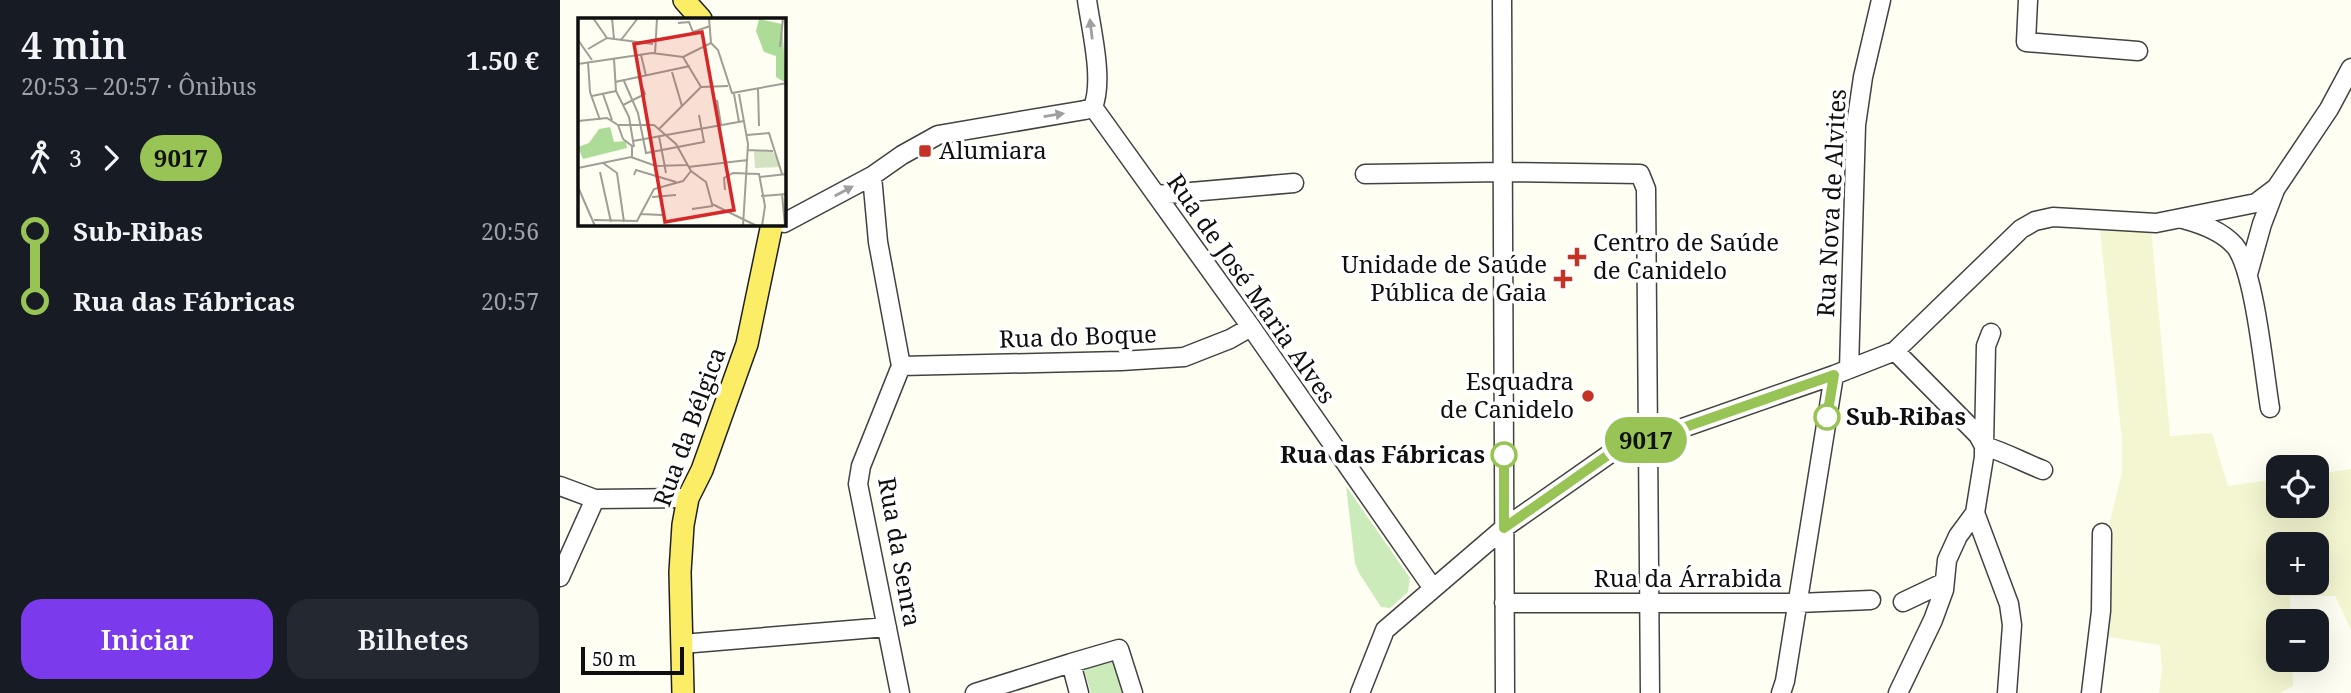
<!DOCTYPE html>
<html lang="pt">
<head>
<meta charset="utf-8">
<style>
	:root { --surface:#171b24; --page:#242831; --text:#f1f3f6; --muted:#9ea1a6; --accent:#7c3aed }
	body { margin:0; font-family:"Noto Serif",serif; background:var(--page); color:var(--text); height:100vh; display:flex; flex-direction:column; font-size:26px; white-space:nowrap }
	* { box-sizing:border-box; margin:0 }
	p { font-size:23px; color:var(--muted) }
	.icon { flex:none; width:38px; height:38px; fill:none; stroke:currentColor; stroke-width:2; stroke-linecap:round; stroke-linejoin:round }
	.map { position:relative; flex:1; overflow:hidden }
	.side { display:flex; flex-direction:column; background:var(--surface); width:560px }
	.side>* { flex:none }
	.badge { padding:0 14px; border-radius:23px; font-size:24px; line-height:46px }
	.fabs { position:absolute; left:1706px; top:455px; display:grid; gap:14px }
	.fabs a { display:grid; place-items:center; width:63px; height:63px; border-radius:14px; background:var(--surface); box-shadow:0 7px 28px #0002; font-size:35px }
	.scale { position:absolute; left:21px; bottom:18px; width:103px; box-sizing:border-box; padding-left:7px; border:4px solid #0f0f0f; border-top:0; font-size:19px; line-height:24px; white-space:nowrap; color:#0f0f0f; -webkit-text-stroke:5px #fff; paint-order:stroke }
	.map>.badge { position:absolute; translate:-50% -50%; box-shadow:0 0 0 4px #fff }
	.legs { display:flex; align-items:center; gap:10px; height:77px; padding:0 21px; font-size:23px }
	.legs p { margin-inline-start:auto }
	.headline { display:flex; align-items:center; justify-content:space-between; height:119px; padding:0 21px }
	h1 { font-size:38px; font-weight:600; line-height:52px }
	.action { display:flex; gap:14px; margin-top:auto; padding:14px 21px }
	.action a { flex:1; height:80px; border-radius:21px; background:var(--accent); color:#fff; font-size:28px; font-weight:600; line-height:80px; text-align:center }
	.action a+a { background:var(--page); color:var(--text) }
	ul { padding:0 21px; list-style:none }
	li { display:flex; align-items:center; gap:24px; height:70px; font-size:26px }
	li i { display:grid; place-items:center; width:10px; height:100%; margin:0 9px; background:currentColor }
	li i::after { content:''; width:18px; height:18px; margin:-9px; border:5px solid; border-radius:50%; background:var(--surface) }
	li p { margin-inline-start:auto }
	li:first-child i { background:linear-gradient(#0000 50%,currentColor 0) }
	li:last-child i { background:linear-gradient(currentColor 50%,#0000 0) }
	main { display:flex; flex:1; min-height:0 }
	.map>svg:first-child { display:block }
	.farmland { fill:#f4f6d1; fill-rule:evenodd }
	.green { fill:#ccebba }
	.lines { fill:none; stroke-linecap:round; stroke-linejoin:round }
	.minor-casing { stroke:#424242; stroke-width:21 }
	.major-casing { stroke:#202020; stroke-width:24 }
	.minor { stroke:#fff; stroke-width:18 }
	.major { stroke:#fbed66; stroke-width:21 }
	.oneway { fill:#9f9f9f }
	.line-1-casing { stroke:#fff; stroke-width:16 }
	.line-1 { stroke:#98c455; stroke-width:10 }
	.poi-dot { fill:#c43323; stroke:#fff; stroke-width:2.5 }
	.stop-1-dot { fill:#fff; stroke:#98c455; stroke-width:3.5 }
	.labels { text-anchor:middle; stroke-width:7; stroke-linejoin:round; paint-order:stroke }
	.poi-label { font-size:24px; fill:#0f0f0f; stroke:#fff; text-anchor:start }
	.street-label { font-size:24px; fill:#0f0f0f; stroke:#fff }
	.stop-label { font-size:24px; font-weight:bold; fill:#0f0f0f; stroke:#fff; text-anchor:start }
	.inset-road { fill:none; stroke:#9f9e97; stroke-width:2 }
	.view { fill:#d62828; fill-opacity:0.15; stroke:#d62828; stroke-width:3.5 }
	.inset-edge { fill:none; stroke:#0f0f0f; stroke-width:3.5 }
</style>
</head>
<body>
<main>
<section class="side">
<div class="headline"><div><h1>4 min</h1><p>20:53 – 20:57 · Ônibus</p></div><b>1.50 €</b></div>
<div class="legs"><svg class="icon" aria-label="walk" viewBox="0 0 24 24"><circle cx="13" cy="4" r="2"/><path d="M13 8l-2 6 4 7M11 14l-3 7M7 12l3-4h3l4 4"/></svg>3<svg class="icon" aria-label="forward" viewBox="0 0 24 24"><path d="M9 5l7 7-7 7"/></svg><b class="badge" style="background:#98c455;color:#111">9017</b></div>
<ul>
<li><i style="color:#98c455"></i><b>Sub-Ribas</b><p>20:56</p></li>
<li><i style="color:#98c455"></i><b>Rua das Fábricas</b><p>20:57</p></li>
</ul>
<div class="action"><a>Iniciar</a><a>Bilhetes</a></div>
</section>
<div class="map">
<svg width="1791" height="693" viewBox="0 0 1791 693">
	<rect width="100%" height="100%" fill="#fffef2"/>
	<!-- farmland -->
	<path class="farmland" d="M 1591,228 L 1610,436 L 1652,433 L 1668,486 L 1718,479 L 1718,506 L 1757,506 L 1757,474 L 1791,469 L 1791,630 L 1775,596 L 1730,596 L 1731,621 L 1718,621 L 1718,660 L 1732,660 L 1733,686 L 1720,693 L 1599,693 L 1602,669 L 1600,645 L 1543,636 L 1550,521 L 1562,472 L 1562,440 L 1540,230 ZM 1718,544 L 1757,544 L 1757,583 L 1718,583 Z"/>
	<!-- green -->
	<path class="green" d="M 786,486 L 850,578 L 848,592 L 830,608 L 821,607 L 799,573 L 795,563 Z
		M 554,660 L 564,693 L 531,693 L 524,670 Z"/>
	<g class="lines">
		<!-- minor casing -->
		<g class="minor-casing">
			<path id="minor" d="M 527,0 C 531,29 544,80 533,107
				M 942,0 L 945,693
				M 1468,0 L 1466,42 L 1578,51
				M 533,107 L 691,327 L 872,587
				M 805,174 L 944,172 L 1080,174 L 1086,189 L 1090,693
				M 312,176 L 318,242 L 341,366 L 301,466 L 298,484 L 340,693
				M 596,195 L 734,183
				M 1623,219 C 1642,224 1662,231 1675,246 C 1695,271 1704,373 1710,408
				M 224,223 L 312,176 L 342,155 L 378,135 L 525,110 L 533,107
				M 1688,274 L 1702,224 L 1715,190
				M 1431,333 L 1426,346 L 1424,446 C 1445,452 1462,462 1483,470
				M 1335,351 L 1418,435 L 1424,446 L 1424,457 L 1415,513 L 1449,604 L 1452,625 L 1447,693
				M 341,366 L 561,361 L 624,357 L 670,339 L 691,327
				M 1289,369 L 1296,125 L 1303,77 L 1321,0
				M 0,486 L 35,499 L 128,498
				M 0,577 L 35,499
				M 1343,602 L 1383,583
				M 944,603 L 1238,603 L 1311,600
				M 122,644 L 327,627
				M 511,663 L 559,649 L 573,693
				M 415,693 L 511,663 L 519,693
				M 800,693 L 825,630 L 944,528 L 1051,453 L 1274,375 L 1335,351 L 1461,229 L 1475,221 L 1493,217 L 1596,223 L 1696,203 L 1716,188 L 1769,109 L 1791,68
				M 1221,693 L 1225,681 L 1274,375
				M 1338,693 L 1373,620 L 1384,590 L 1387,560 L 1398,536 L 1415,513
				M 1531,693 L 1541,611 L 1542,533"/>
		</g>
		<!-- major casing -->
		<g class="major-casing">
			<path id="major" d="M 124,0 L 141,19
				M 123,693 L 120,572 L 123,525 L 128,498 L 142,470 L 187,344 L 212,224"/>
		</g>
		<!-- minor -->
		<use href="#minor" class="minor"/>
		<!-- major -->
		<use href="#major" class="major"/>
	</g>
	<!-- one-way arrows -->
	<defs><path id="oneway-solid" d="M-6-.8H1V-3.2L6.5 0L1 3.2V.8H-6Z" transform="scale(1.75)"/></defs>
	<g class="oneway">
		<use href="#oneway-solid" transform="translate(531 29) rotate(-97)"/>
		<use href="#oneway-solid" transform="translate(494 115) rotate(-9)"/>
		<use href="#oneway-solid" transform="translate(284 191) rotate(-28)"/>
	</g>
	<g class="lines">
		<!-- line-1 casing -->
		<g class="line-1-casing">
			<path id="line-1" d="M 944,455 L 944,528 L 1051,453 L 1274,375 L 1267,417"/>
		</g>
		<!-- line-1 -->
		<use href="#line-1" class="line-1"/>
	</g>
	<!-- markers -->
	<g class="poi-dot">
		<rect x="358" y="144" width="14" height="14" rx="3.5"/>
		<path d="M1013.5 246.5h7v7h7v7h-7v7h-7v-7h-7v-7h7z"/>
		<path d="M999.5 268.5h7v7h7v7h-7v7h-7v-7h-7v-7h7z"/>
		<circle cx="1028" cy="396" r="7"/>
	</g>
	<g class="stop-1-dot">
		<circle cx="1267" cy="417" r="12"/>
		<circle cx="944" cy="455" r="12"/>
	</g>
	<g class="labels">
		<!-- poi labels -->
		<g class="poi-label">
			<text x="379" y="159">Alumiara</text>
			<text x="1033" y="251">Centro de Saúde<tspan x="1033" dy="28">de Canidelo</tspan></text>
			<text x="987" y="273" text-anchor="end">Unidade de Saúde<tspan x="987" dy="28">Pública de Gaia</tspan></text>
			<text x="1014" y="390" text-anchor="end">Esquadra<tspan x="1014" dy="28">de Canidelo</tspan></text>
		</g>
		<!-- street labels -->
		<g class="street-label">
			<text transform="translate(1272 203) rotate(-87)" y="8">Rua Nova de Alvites</text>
			<text transform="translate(691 289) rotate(55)" y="8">Rua de José Maria Alves</text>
			<text transform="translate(518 337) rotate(-2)" y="8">Rua do Boque</text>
			<text transform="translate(130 427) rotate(-70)" y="8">Rua da Bélgica</text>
			<text transform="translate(339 552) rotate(80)" y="8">Rua da Senra</text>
			<text x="1128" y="587">Rua da Árrabida</text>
		</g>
		<!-- stop labels -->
		<g class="stop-label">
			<text x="1286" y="425">Sub-Ribas</text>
			<text x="925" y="463" text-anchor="end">Rua das Fábricas</text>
		</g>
	</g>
	<!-- overview -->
	<g transform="translate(18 18)">
		<rect width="208" height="208" fill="#fffef2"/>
		<path d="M 181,1 L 204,6 L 208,65 L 198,59 L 198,38 L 186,34 L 178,13 ZM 32,109 L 36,124 L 48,123 L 49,130 L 5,141 L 0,129 L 11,125 L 21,111 Z" fill="#addc99"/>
		<path d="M 176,133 L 195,134 L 203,149 L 177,150 Z" fill="#d3e3c1"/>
		<path class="inset-road" d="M 15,0 L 29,20M 34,0 L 36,21M 131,0 L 133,25M 100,5 L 111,4 L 115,14 L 132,8M 0,22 L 14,42M 43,22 L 60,0M 133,25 L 140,32 L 154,75 L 209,65M 202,29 L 205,0M 10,31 L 29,20 L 75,26M 77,36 L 79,0M 63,37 L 68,58M 105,39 L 123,69M 36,41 L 38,73 L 51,99 L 56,129M 10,44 L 12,74 L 22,102M 0,46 L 74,35 L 105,39 L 133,25M 94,54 L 104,88M 46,63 L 60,95 L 68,135 L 126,124 L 121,97M 37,64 L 112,48M 180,70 L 181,108M 25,76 L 34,102M 156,76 L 161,104M 161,76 L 170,126 L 165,208M 14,78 L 38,73M 139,82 L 143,107M 45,87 L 67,76 L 61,60M 0,103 L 29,100 L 40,107 L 76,107 L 98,126 L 113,153 L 128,164 L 134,186 L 179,208M 40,107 L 45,121 L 54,128 L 54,139M 81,111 L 123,69 L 150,68M 169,117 L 191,115 L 204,156M 81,118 L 88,155M 55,123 L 166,103M 170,132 L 195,133M 25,145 L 39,155 L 46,204M 110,149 L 170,142M 0,150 L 53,139 L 78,148 L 109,147M 22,154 L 33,204M 56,157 L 58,152 L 98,164M 182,159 L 209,156M 0,169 L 17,208M 147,172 L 146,160 L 155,155 L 181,156 L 187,188 L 184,208M 204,176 L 207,208M 183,178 L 209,176M 74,179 L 98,177M 114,191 L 135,188M 63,196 L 84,197M 16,202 L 59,203 L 76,171 L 105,163 L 113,153"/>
		<path class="view" d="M 124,14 L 156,192 L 87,204 L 56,26 Z"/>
		<rect width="208" height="208" class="inset-edge"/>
	</g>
</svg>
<div class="fabs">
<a><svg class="icon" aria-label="locate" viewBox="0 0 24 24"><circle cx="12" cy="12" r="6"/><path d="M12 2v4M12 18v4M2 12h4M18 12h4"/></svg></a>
<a>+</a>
<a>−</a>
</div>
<div class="scale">50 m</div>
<b class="badge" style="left:1086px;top:440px;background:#98c455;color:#111">9017</b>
</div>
</main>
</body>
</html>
